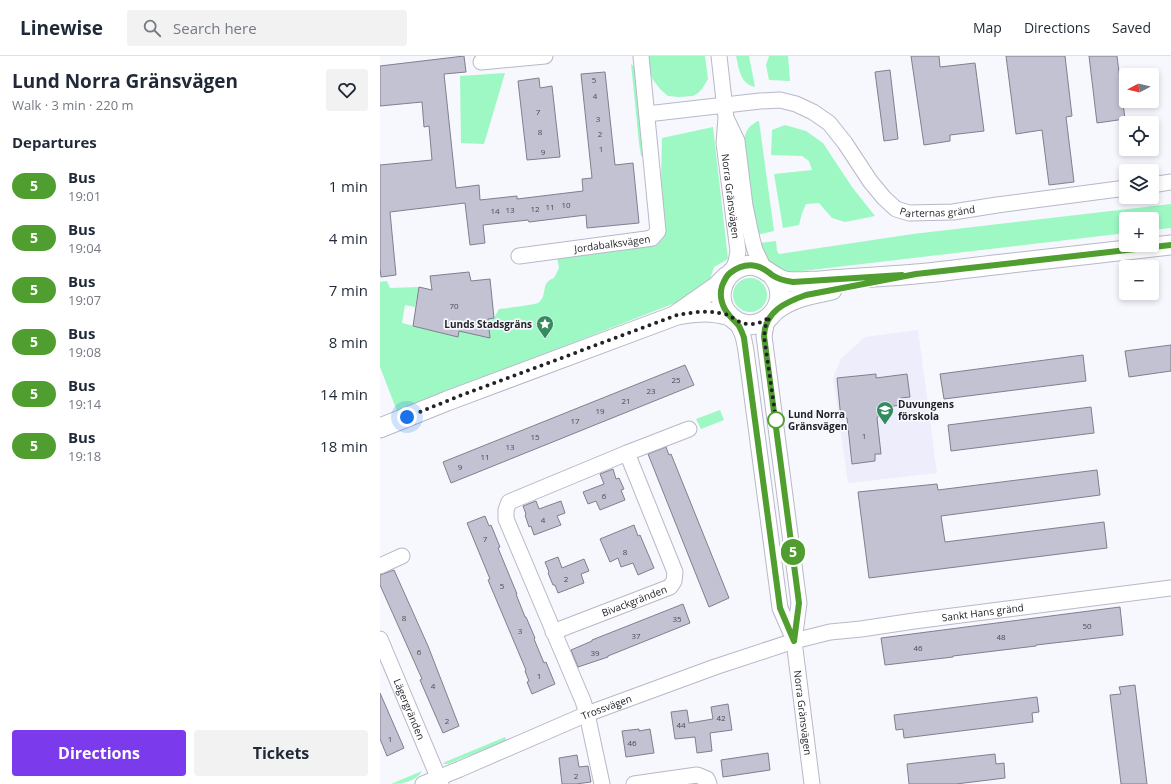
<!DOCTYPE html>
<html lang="en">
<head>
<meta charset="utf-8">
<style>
	:root { --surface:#fff; --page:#f2f2f3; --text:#1f2937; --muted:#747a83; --line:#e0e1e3; --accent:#7c3aed }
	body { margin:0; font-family:"Open Sans",sans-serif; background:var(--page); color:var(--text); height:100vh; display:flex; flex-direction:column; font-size:15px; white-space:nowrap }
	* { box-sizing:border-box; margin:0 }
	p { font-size:13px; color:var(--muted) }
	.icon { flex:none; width:22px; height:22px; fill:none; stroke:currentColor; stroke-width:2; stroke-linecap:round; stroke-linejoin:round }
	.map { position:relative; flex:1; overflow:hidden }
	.sheet { display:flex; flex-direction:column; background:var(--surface); width:380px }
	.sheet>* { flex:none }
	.badge { padding:0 8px; border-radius:13px; font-size:14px; line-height:26px }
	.needle { width:26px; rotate:263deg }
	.tools { position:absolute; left:739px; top:12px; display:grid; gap:8px }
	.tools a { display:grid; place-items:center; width:40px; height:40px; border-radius:4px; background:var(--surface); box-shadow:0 2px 6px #0003; font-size:20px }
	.you { position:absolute; width:20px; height:20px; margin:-10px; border:3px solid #fff; border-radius:50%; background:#1a73e8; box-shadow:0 0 0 6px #1a73e833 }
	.map>.badge { position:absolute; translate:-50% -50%; box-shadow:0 0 0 2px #fff }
	h2 { padding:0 12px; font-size:15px; line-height:36px }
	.round { display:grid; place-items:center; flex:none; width:42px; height:42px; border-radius:4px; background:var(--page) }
	.overview { display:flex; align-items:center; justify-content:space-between; height:68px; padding:0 12px }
	h1 { font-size:19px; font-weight:700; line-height:30px }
	.button { display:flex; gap:8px; margin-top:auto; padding:8px 12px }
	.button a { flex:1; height:46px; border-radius:4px; background:var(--accent); color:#fff; font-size:16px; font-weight:700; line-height:46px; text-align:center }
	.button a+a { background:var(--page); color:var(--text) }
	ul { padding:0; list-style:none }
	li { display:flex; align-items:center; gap:12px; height:52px; padding:0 12px }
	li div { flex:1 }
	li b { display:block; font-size:15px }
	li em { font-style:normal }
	li .badge { min-width:44px; font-weight:700; text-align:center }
	header { display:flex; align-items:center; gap:24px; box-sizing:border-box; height:56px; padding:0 20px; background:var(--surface); border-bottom:1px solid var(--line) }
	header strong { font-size:19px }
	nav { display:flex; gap:22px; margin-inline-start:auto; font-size:14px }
	.search { width:280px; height:36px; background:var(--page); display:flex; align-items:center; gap:10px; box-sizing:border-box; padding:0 14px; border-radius:4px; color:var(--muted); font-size:15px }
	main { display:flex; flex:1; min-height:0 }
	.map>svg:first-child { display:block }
	.built { fill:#ededfc }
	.green { fill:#9df8c4 }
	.building { fill:#c3c2d3; stroke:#7f7f8e }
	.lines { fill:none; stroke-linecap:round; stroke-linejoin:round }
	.minor-casing { stroke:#b8b8c9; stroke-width:17 }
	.major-casing { stroke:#b8b8c9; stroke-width:21 }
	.minor { stroke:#fff; stroke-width:15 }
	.major { stroke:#fff; stroke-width:19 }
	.line-casing { stroke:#fff; stroke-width:9 }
	.line { stroke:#509e2f; stroke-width:6 }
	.walk { stroke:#232229; stroke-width:4; stroke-dasharray:0 7.2 }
	.stop-dot { fill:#fff; stroke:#509e2f; stroke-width:2 }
	.labels { text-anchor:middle; stroke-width:3.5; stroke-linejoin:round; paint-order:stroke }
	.number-label { font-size:8px; fill:#4b4a54 }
	.street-label { font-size:10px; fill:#232229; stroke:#f7f7fe }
	.poi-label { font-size:10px; font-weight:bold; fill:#232229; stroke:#f7f7fe; text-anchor:end }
	.stop-label { font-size:10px; font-weight:bold; fill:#232229; stroke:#f7f7fe; text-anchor:start }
</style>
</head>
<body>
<header>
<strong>Linewise</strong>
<div class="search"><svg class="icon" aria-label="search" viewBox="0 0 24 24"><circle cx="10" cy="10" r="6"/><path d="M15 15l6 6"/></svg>Search here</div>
<nav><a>Map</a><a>Directions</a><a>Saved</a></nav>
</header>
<main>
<section class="sheet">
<div class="overview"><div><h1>Lund Norra Gränsvägen</h1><p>Walk · 3 min · 220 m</p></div><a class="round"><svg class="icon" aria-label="heart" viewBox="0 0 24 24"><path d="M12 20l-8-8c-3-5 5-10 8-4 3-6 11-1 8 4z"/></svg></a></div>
<h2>Departures</h2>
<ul>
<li><span class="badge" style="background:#509e2f;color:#fff">5</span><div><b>Bus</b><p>19:01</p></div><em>1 min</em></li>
<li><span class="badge" style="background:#509e2f;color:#fff">5</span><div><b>Bus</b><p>19:04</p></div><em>4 min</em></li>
<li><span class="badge" style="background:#509e2f;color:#fff">5</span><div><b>Bus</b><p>19:07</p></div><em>7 min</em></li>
<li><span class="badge" style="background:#509e2f;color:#fff">5</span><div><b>Bus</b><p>19:08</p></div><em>8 min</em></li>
<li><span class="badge" style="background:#509e2f;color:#fff">5</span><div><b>Bus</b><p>19:14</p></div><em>14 min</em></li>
<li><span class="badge" style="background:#509e2f;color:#fff">5</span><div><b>Bus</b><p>19:18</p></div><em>18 min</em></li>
</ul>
<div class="button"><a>Directions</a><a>Tickets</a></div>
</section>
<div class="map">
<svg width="791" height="728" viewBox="0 0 791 728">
	<rect width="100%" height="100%" fill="#f7f7fe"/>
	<!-- built -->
	<path class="built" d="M 538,274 L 557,417 L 468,427 L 453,322 L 461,303 L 485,281 Z"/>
	<!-- green -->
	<path class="green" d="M 268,0 L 325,0 L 328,23 L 322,33 L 318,37 L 313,40 L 299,41 L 288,40 L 281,34 L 273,24 L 270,16 Z
		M 356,0 L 369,0 L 375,31 C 360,28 359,12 356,0 Z
		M 389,0 L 408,0 L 410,25 L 389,24 L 386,9 Z
		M 251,8 L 255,11 L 264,100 L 261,100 L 259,87 Z
		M 125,17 L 104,88 L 81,87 L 80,20 Z
		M 378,65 L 379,65 L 394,175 L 377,179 L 364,92 C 364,79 365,72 378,65 Z
		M 405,69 L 426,75 L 443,87 L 472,131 L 495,160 L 465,166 L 452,162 L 439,147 L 426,148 L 422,157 L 419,169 L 403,172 L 394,118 L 432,114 L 429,105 L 422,100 L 391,99 L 392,74 Z
		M 333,71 L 348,203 L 334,211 L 326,235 L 17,355 L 0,311 L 0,226 L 7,225 L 10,232 L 39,231 L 35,251 L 25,249 L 22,267 L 78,281 L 79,275 L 110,282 L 108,263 L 114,262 L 119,253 C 127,252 153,249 158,247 C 169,239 159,227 174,222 L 179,212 L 177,202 L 278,188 L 285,172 L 281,126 L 282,82 Z
		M 791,148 L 791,172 L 772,174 L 772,163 L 746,163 L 746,177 L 414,216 L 410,219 L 377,201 L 380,187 L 396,185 L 397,195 L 399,198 L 533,178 Z
		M353 239a17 17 0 1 1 34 0a17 17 0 1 1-34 0Z
		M 340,354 L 344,364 L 321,373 L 316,363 Z
		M 125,681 L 126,683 L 126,685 L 68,708 L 63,708 L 65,706 Z
		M 42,715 C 37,725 22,728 11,728 Z"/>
	<!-- building -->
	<path class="building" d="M 84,0 L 86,16 L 64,18 L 76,132 L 99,129 L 100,144 L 137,140 L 137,143 L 203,135 L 202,123 L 212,122 L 201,18 L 225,16 L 235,109 L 253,107 L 259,167 L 207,172 L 206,159 L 149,166 L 148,164 L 103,169 L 105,187 L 90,189 L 85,147 L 10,156 L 16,219 L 1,221 L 0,212 L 0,109 L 52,104 L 49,70 L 44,71 L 42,46 L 0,50 L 0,10 Z
		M 531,0 L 559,0 L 560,11 L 595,7 L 604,75 L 570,79 L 570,85 L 544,89 Z
		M 626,0 L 685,0 L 692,60 L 686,61 L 694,126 L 669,129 L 662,74 L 636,78 Z
		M 709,0 L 737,0 L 745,63 L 717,67 Z
		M 510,14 L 518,83 L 504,85 L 495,16 Z
		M 159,22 L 160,32 L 172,30 L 180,101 L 147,104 L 138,25 Z
		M 89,216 L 91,225 L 110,223 L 114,262 L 108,263 L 110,282 L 79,275 L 78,281 L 33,270 L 39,231 L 52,234 L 50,220 Z
		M 791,289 L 791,315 L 749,321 L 745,295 Z
		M 703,299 L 706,325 L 564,343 L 560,318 Z
		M 305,309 L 314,329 L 71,427 L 63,406 Z
		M 496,318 L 496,322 L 527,318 L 530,341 L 521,342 L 522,349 L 505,351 L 497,362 L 501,398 L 495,398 L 495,405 L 472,408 L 467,362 L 461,363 L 457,322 Z
		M 711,351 L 714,377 L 571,395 L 568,369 Z
		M 286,391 L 289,399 L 291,398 L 349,542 L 329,551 L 268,398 Z
		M 233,413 L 236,423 L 239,422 L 244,433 L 241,434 L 245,444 L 220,454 L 216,445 L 208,448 L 203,436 L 224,428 L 220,418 Z
		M 717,414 L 720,439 L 561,460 L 565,486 L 724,466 L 727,492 L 489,522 L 478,436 L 557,428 L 558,434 Z
		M 156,445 L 159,453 L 181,445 L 185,457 L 177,460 L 181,469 L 154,479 L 151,470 L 149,471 L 145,459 L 146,458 L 143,450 Z
		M 105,460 L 109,470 L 111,469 L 120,491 L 118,492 L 137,538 L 136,538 L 145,561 L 146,561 L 155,582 L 154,583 L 164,607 L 166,606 L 175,628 L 152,638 L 147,626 L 149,625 L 145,615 L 146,614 L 108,524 L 110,523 L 87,467 Z
		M 254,469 L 258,480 L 260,479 L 274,512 L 258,519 L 253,507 L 241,511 L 238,502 L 230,506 L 220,483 Z
		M 178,501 L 182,512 L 204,503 L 209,515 L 201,518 L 204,527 L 178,537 L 175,529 L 173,529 L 168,517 L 169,516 L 165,506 Z
		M 14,514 L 48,590 L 79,670 L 63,677 L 40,624 L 42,623 L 0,529 L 0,519 Z
		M 303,548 L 310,567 L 228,600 L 228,601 L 198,611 L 191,594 L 212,585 L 212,584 Z
		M 740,551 L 743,579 L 656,589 L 656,590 L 573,600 L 573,601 L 505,609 L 501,582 Z
		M 755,629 L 767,728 L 741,728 L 730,639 L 741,638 L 739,631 Z
		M 0,637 L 24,692 L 7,700 L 0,683 Z
		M 657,641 L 659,656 L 652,657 L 653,666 L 524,682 L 523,673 L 516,674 L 514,659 Z
		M 348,648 L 352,674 L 330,677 L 332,695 L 317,697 L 315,681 L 295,683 L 291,656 L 307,654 L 309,667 L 333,663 L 331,651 Z
		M 259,673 L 259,675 L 270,673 L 274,697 L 246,701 L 242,675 Z
		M 388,697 L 390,714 L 343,721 L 341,704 Z
		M 615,698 L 616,708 L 624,707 L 625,722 L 576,728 L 529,728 L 527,708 Z
		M 197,699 L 199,711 L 208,710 L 211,726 L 196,728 L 182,728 L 179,702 Z"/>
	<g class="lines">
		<!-- minor casing -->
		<g class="minor-casing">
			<g id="minor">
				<path id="s1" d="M 339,0 L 346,62 L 344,87 L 358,195 L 356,206 L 351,217"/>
				<path d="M 101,6 L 165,0"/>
				<path id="s2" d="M 267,58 L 380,45 L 400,44 L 416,48 L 433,56 L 449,67 L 465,87 L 490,125 L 504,142 L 516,153 L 529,157 L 573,156 L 617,149 L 746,132"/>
				<path d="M 347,64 L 357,85 L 365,150 L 372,183 L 375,194 L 384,213"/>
				<path d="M 772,129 L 791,126"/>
				<path id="s3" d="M 139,200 L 266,183 L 272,182 L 278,175 L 261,0"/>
				<path id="s4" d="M 390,261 L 386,269 L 384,280 L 419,547 L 414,585 L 432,728"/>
				<path d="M 353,263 C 362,273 364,282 366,295 L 400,552 L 414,584"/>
				<path d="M 247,397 L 309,373"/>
				<path d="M 0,510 L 22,500"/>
				<path id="s5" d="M 173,576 L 290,531 L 294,525 L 295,516 L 247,397 L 129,446 L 126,454 L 126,463 L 203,645 L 207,658 L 222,728"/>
				<path id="s6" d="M 0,583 L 61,728"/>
				<path id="s7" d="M 43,728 L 80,713 L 207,658 L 335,611 L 414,585 L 450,576 L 481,573 L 534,565 L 791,532"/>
				<path d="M 254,728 L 317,719 L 327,723 L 329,728"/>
			</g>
		</g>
		<!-- major casing -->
		<g class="major-casing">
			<path id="major" d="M 392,219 C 417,248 376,286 350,260 C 334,245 341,218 361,211 C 382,204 389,221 405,225 C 416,227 428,225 439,225 C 471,222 503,221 535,218 C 564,216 593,211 623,208 C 679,202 735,195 791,189
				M 396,254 C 413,241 432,238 452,234
				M 297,258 L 337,230 L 347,220
				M 0,372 L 67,345 L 297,259 C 318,256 329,254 350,260"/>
		</g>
		<!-- minor -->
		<use href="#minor" class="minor"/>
		<!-- major -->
		<use href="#major" class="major"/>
	</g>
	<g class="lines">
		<!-- line casing -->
		<g class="line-casing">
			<path id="line" d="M 522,219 L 413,226 C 405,225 398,223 392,219 C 387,215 383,211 376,210 C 367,208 358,211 350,217 C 346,220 344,225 342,230 C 339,240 342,251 349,259 C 352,263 356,266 359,270 C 361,274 363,278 364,282 L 400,552 L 414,585 L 419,547 L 384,280 C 385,255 406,246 426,239 L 536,218 L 791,189"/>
		</g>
		<!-- line -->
		<use href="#line" class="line"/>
		<!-- walk -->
		<path class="walk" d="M 27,361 L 82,339 L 297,259 C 310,257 324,254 338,257 C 341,257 346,258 350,260 C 352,261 355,264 358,265 C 369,271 380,268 390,261 L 386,268 L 384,280 L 396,364"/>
	</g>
	<!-- icons -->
	<defs>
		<g id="sight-pin" transform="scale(0.9)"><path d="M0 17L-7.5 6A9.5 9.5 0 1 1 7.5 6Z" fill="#338b5f" stroke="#f7f7fe"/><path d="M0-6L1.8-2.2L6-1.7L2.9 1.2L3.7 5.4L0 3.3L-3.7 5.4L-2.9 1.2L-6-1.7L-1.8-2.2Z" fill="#fff"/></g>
		<g id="school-pin" transform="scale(0.9)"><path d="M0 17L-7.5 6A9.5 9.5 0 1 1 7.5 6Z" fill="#338b5f" stroke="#f7f7fe"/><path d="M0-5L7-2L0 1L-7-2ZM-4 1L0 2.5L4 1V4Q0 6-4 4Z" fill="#fff"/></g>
	</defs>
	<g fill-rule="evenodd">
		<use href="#sight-pin" x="165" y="268"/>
		<use href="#school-pin" x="505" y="354"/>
	</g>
	<!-- markers -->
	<circle class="stop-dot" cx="396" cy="364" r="8"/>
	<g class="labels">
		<!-- number labels -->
		<g class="number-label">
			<text x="214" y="27">5</text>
			<text x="215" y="43">4</text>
			<text x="158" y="59">7</text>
			<text x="218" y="66">3</text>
			<text x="160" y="79">8</text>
			<text x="220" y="81">2</text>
			<text x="221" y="96">1</text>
			<text x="163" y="99">9</text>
			<text x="186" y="152">10</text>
			<text x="170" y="154">11</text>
			<text x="155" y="156">12</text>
			<text x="130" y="157">13</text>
			<text x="115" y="158">14</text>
			<text x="74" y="253">70</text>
			<text x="296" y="327">25</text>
			<text x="271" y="338">23</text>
			<text x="246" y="348">21</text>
			<text x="220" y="358">19</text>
			<text x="195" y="368">17</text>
			<text x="484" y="383">1</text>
			<text x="155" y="384">15</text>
			<text x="130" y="394">13</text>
			<text x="105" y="404">11</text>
			<text x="80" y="414">9</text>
			<text x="224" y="443">6</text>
			<text x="163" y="467">4</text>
			<text x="105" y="486">7</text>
			<text x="245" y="499">8</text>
			<text x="186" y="526">2</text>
			<text x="122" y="533">5</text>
			<text x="24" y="565">8</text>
			<text x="297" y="566">35</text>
			<text x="707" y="573">50</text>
			<text x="140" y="578">3</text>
			<text x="256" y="583">37</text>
			<text x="621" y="584">48</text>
			<text x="538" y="595">46</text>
			<text x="39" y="599">6</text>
			<text x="215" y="600">39</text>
			<text x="159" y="623">1</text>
			<text x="53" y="633">4</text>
			<text x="341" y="665">42</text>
			<text x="67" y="668">2</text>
			<text x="301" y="672">44</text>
			<text x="10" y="686">1</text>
			<text x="252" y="690">46</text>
			<text x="196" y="723">2</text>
		</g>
		<!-- street labels -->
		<g class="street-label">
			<text dy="4" stroke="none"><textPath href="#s1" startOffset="141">Norra Gränsvägen</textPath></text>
			<text dy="4" stroke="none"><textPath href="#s2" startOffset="340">Parternas gränd</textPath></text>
			<text dy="4" stroke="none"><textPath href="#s3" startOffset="94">Jordabalksvägen</textPath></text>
			<text dy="4" stroke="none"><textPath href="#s5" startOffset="87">Bivackgränden</textPath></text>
			<text dy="4" stroke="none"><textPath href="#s7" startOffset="589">Sankt Hans gränd</textPath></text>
			<text dy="4" stroke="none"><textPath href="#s7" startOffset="199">Trossvägen</textPath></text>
			<text dy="4" stroke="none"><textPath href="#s6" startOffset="76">Lägergränden</textPath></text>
			<text dy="4" stroke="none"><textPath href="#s4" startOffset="400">Norra Gränsvägen</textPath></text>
		</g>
		<!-- poi labels -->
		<g class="poi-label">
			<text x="152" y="272">Lunds Stadsgräns</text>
			<text x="518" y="352" text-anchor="start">Duvungens<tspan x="518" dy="12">förskola</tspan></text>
		</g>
		<!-- stop labels -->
		<g class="stop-label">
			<text x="408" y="362">Lund Norra<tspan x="408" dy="12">Gränsvägen</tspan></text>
		</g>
	</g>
</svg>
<div class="tools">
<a><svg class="needle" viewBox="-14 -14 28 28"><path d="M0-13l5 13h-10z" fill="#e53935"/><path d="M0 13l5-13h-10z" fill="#747a83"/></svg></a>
<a><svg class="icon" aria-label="locate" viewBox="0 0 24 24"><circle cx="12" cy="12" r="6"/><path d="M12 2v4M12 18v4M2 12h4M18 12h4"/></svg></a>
<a><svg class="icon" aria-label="layers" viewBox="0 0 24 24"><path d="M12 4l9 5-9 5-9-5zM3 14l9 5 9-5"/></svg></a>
<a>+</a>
<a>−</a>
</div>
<div class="you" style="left:27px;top:361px"></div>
<b class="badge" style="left:413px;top:496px;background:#509e2f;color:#fff">5</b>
</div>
</main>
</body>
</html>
